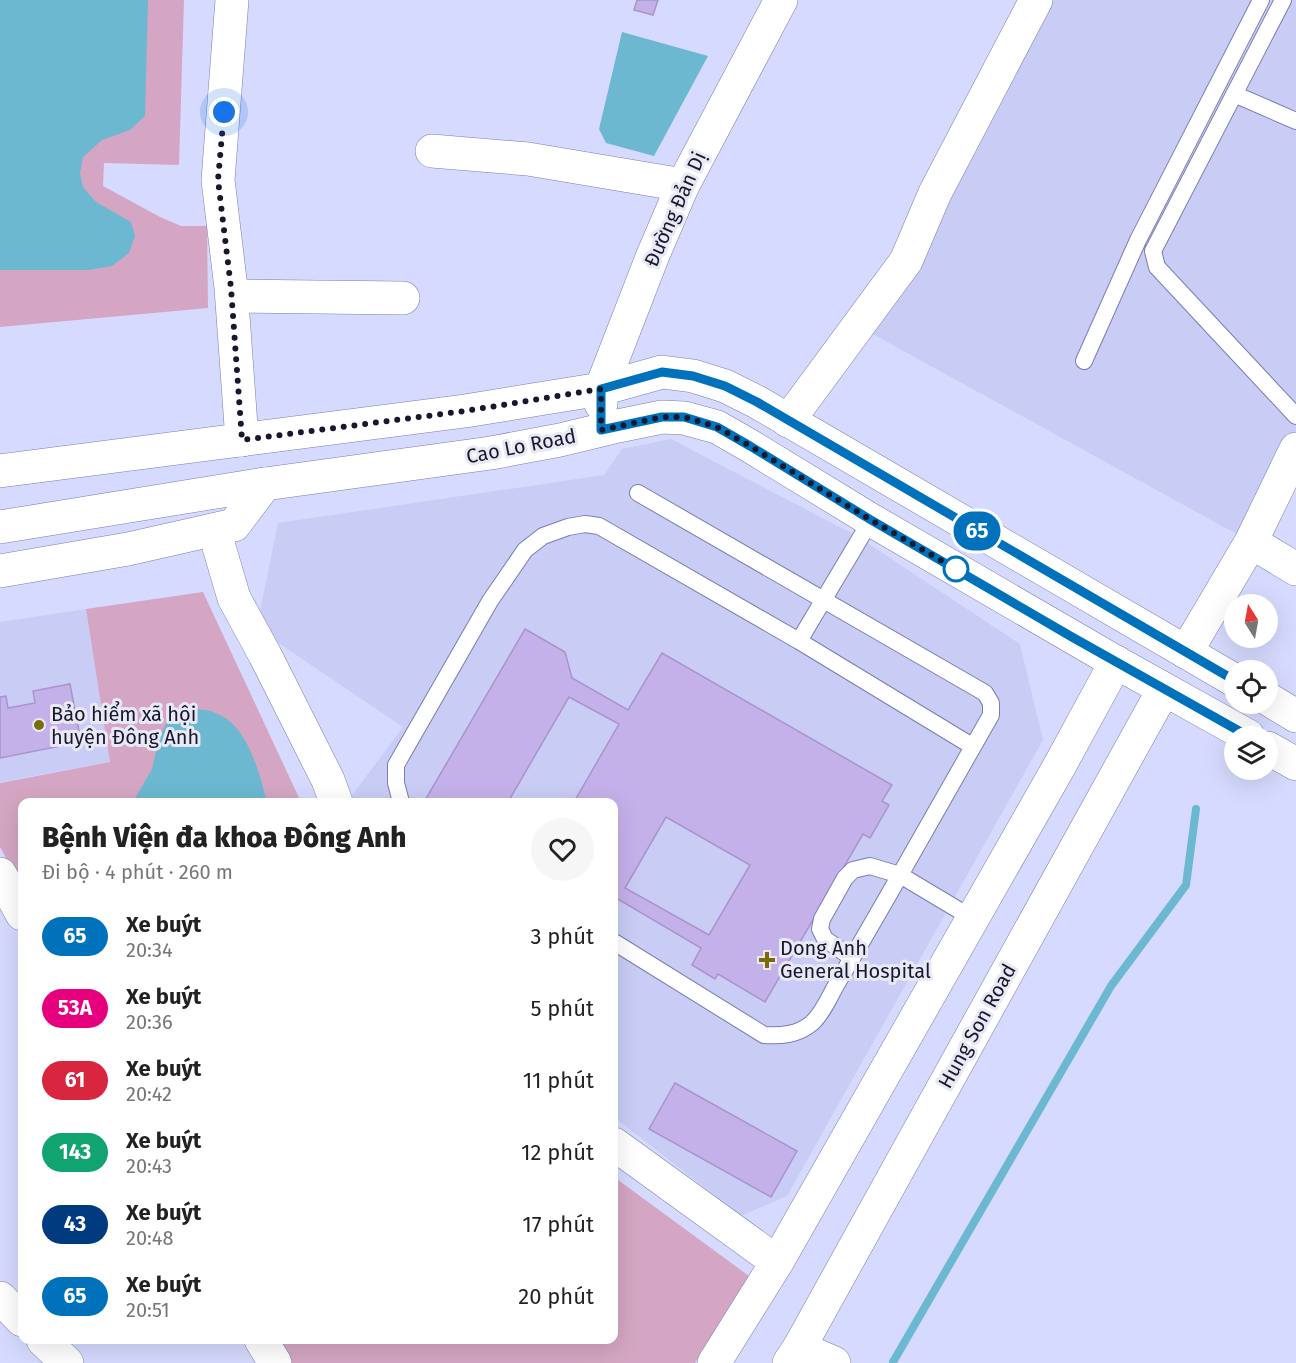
<!DOCTYPE html>
<html lang="vi">
<head>
<meta charset="utf-8">
<style>
	:root { --surface:#fff; --page:#f6f6f6; --text:#222; --muted:#767676 }
	body { margin:0; font-family:"Fira Sans",sans-serif; background:var(--page); color:var(--text); height:100vh; display:flex; flex-direction:column; font-size:22px; white-space:nowrap }
	* { box-sizing:border-box; margin:0 }
	p { font-size:20px; color:var(--muted) }
	.icon { flex:none; width:33px; height:33px; fill:none; stroke:currentColor; stroke-width:2; stroke-linecap:round; stroke-linejoin:round }
	.map { position:relative; flex:1; overflow:hidden }
	.side { position:absolute; left:18px; top:798px; width:600px; height:546px; display:flex; flex-direction:column; background:var(--surface); border-radius:12px; box-shadow:0 6px 24px #0002 }
	.side>* { flex:none }
	.badge { padding:0 12px; border-radius:20px; font-size:21px; line-height:39px }
	.needle { width:39px; rotate:349deg }
	.fabs { position:absolute; left:1224px; top:594px; display:grid; gap:12px }
	.fabs a { display:grid; place-items:center; width:54px; height:54px; border-radius:50%; background:var(--surface); box-shadow:0 6px 24px #0002; font-size:30px }
	.you { position:absolute; width:30px; height:30px; margin:-15px; border:4px solid #fff; border-radius:50%; background:#1a73e8; box-shadow:0 0 0 9px #1a73e833 }
	.map>.badge { position:absolute; translate:-50% -50%; box-shadow:0 0 0 3px #fff }
	.round { display:grid; place-items:center; flex:none; width:63px; height:63px; border-radius:32px; background:var(--page) }
	.headline { display:flex; align-items:center; justify-content:space-between; height:102px; padding:0 24px }
	h1 { font-size:28px; font-weight:800; line-height:45px }
	ul { padding:0; list-style:none }
	li { display:flex; align-items:center; gap:18px; height:72px; padding:0 24px }
	li div { flex:1 }
	li b { display:block; font-size:22px }
	li em { font-style:normal }
	li .badge { min-width:66px; font-weight:700; text-align:center }
	.map>svg:first-child { display:block }
	.built { fill:#c9cdf5 }
	.green { fill:#d4a6c3 }
	.water { fill:#6cb8d1 }
	.lines { fill:none; stroke-linecap:round; stroke-linejoin:round }
	.stream { stroke:#6cb8d1; stroke-width:8 }
	.building { fill:#c5b1ea; stroke:#a894cb; stroke-width:1.5; fill-rule:evenodd }
	.lane-casing { stroke:#797cb3; stroke-width:18 }
	.street-casing { stroke:#797cb3; stroke-width:34 }
	.secondary-casing { stroke:#797cb3; stroke-width:34 }
	.lane { stroke:#fff; stroke-width:16 }
	.street { stroke:#fff; stroke-width:33 }
	.secondary { stroke:#fff; stroke-width:33 }
	.line-casing { stroke:#fff; stroke-width:14 }
	.line { stroke:#0072bc; stroke-width:9 }
	.walk { stroke:#17182d; stroke-width:6; stroke-dasharray:0 10.8 }
	.stop-dot { fill:#fff; stroke:#0072bc; stroke-width:3 }
	.poi-dot { fill:#7a6d09; stroke:#e8e9f5; stroke-width:2 }
	.labels { text-anchor:middle; stroke-width:6; stroke-linejoin:round; paint-order:stroke }
	.street-label { font-size:20px; fill:#17182d; stroke:#e8e9f5 }
	.poi-label { font-size:20px; fill:#17182d; stroke:#e8e9f5; text-anchor:start }
</style>
</head>
<body>
<div class="map">
<svg width="1296" height="1363" viewBox="0 0 1296 1363">
	<rect width="100%" height="100%" fill="#d6dafe"/>
	<!-- built -->
	<path class="built" d="M 1033,0 L 1296,0 L 1296,454 L 1251,542 L 858,326 Z
		M 671,439 L 857,536 L 1020,644 L 1043,740 L 787,1196 L 741,1216 L 614,1117 L 614,802 L 347,802 L 403,727 L 265,634 L 258,621 L 278,523 L 604,475 L 622,449 Z
		M 86,609 L 110,762 L 0,782 L 0,622 Z"/>
	<!-- green -->
	<path class="green" d="M 0,0 L 184,0 L 179,165 L 104,163 L 103,186 L 160,217 L 181,226 L 207,226 L 208,308 L 0,327 Z
		M 203,592 L 301,802 L 22,802 L 22,887 L 0,847 L 0,783 L 110,762 L 86,609 Z
		M 614,1177 L 749,1276 L 695,1363 L 292,1363 L 278,1340 L 614,1340 Z"/>
	<!-- water -->
	<path class="water" d="M 0,0 L 148,0 L 145,116 L 130,130 L 102,140 L 83,157 L 80,173 L 83,187 L 96,202 L 131,222 L 135,236 L 129,253 L 112,266 L 89,270 L 0,270 Z
		M 622,32 L 708,56 L 654,156 L 606,143 L 599,129 Z
		M 197,709 C 203,710 210,710 215,713 C 248,724 259,773 267,802 L 133,802 L 152,769 L 159,739 L 166,724 L 181,712 Z"/>
	<g class="lines">
		<!-- stream -->
		<path class="stream" d="M 893,1362 L 1111,986 L 1186,885 L 1196,809"/>
	</g>
	<!-- building -->
	<path class="building" d="M 637,0 L 658,0 L 653,15 L 634,10 Z
		M 525,629 L 565,652 L 572,678 L 628,710 L 662,653 L 892,785 L 882,801 L 889,805 L 870,838 L 863,834 L 765,1002 L 718,974 L 715,979 L 692,965 L 701,948 L 618,899 L 614,908 L 614,802 L 574,802 L 619,724 L 569,697 L 508,802 L 424,802 ZM 666,817 L 750,865 L 709,935 L 625,888 Z
		M 70,684 L 81,742 L 0,758 L 0,697 L 6,696 L 8,708 L 35,703 L 33,691 Z
		M 675,1083 L 797,1151 L 771,1197 L 649,1129 Z"/>
	<g class="lines">
		<!-- lane casing -->
		<g class="lane-casing">
			<path id="lane" d="M 1283,0 L 1153,251 L 1157,267 L 1296,416
				M 1234,94 L 1296,121
				M 1084,361 L 1138,240 L 1261,0
				M 638,493 L 985,693 L 991,703 L 991,715 L 900,875 L 972,918
				M 799,641 L 871,520
				M 401,802 L 396,783 L 396,765 L 490,601 L 525,550 L 543,536 L 568,527 L 585,524 L 599,526 L 799,641 L 972,746
				M 614,942 L 764,1035 C 781,1036 798,1035 812,1023 C 824,1012 831,993 839,980 C 860,945 880,910 900,875 L 870,866 L 853,870 L 845,878 L 822,919 L 820,929 L 825,939 L 852,958"/>
		</g>
		<!-- street casing -->
		<g class="street-casing">
			<path id="street" d="M 232,0 L 218,180 L 231,288 L 242,440
				M 432,151 L 528,159 L 683,185
				M 232,296 L 403,298
				M 788,421 L 906,261 L 935,193 L 1036,0
				M 214,530 L 234,598 L 265,655 L 328,780 L 336,802
				M 1251,542 L 1296,569
				M 0,571 L 128,549 L 234,525 L 265,484
				M 1186,652 L 1251,542 L 1296,449
				M 0,874 L 22,914
				M 614,1144 L 777,1262
				M 0,1298 L 22,1320
				M 43,1340 L 67,1363
				M 261,1340 L 275,1363
				M 799,1348 L 834,1363
				M 714,1363 L 777,1262 L 1060,765 L 1116,662"/>
		</g>
		<!-- secondary casing -->
		<g class="secondary-casing">
			<path id="secondary" d="M 601,404 L 601,389 L 653,255 L 683,185 L 781,0
				M 0,471 L 465,411 L 601,389 L 662,372 L 693,376 L 725,386 L 757,402 L 1234,680
				M 0,527 L 265,484 L 491,453 L 560,440 L 618,426 L 662,417 L 684,418 L 717,427 L 750,446 L 871,520 L 1112,660 L 1248,736
				M 1268,699 L 1296,716
				M 1268,748 L 1296,764
				M 789,1363 L 799,1348 L 1164,689"/>
		</g>
		<!-- lane -->
		<use href="#lane" class="lane"/>
		<!-- street -->
		<use href="#street" class="street"/>
		<!-- secondary -->
		<use href="#secondary" class="secondary"/>
	</g>
	<g class="lines">
		<!-- line casing -->
		<g class="line-casing">
			<path id="line" d="M 1234,680 L 757,402 L 725,386 L 693,376 L 662,372 L 601,389 L 601,430 L 662,417 L 684,417 L 717,427 L 750,446 L 871,520 L 1072,637 L 1248,736"/>
		</g>
		<!-- line -->
		<use href="#line" class="line"/>
		<!-- walk -->
		<path class="walk" d="M 224,112 L 218,180 L 231,288 L 242,440 L 465,411 L 601,389 L 601,430 L 662,417 L 684,417 L 717,427 L 750,446 L 871,520 L 956,569"/>
	</g>
	<!-- markers -->
	<circle class="stop-dot" cx="956" cy="569" r="12"/>
	<g class="poi-dot">
		<circle cx="39" cy="725" r="6"/>
		<path d="M764 951h6v6h6v6h-6v6h-6v-6h-6v-6h6z"/>
	</g>
	<g class="labels">
		<!-- street labels -->
		<g class="street-label">
			<text transform="translate(675 209) rotate(-66)" y="7">Đường Đản Dị</text>
			<text transform="translate(521 446) rotate(-11)" y="7">Cao Lo Road</text>
			<text transform="translate(977 1026) rotate(-61)" y="7">Hung Son Road</text>
		</g>
		<!-- poi labels -->
		<g class="poi-label">
			<text x="51" y="721">Bảo hiểm xã hội<tspan x="51" dy="23">huyện Đông Anh</tspan></text>
			<text x="780" y="955">Dong Anh<tspan x="780" dy="23">General Hospital</tspan></text>
		</g>
	</g>
</svg>
<div class="fabs">
<a><svg class="needle" viewBox="-14 -14 28 28"><path d="M0-13l5 13h-10z" fill="#e53935"/><path d="M0 13l5-13h-10z" fill="#767676"/></svg></a>
<a><svg class="icon" aria-label="locate" viewBox="0 0 24 24"><circle cx="12" cy="12" r="6"/><path d="M12 2v4M12 18v4M2 12h4M18 12h4"/></svg></a>
<a><svg class="icon" aria-label="layers" viewBox="0 0 24 24"><path d="M12 4l9 5-9 5-9-5zM3 14l9 5 9-5"/></svg></a>
</div>
<div class="you" style="left:224px;top:112px"></div>
<b class="badge" style="left:977px;top:531px;background:#0072bc;color:#fff">65</b>
<section class="side">
<div class="headline"><div><h1>Bệnh Viện đa khoa Đông Anh</h1><p>Đi bộ · 4 phút · 260 m</p></div><a class="round"><svg class="icon" aria-label="heart" viewBox="0 0 24 24"><path d="M12 20l-8-8c-3-5 5-10 8-4 3-6 11-1 8 4z"/></svg></a></div>
<ul>
<li><span class="badge" style="background:#0072bc;color:#fff">65</span><div><b>Xe buýt</b><p>20:34</p></div><em>3 phút</em></li>
<li><span class="badge" style="background:#e6007e;color:#fff">53A</span><div><b>Xe buýt</b><p>20:36</p></div><em>5 phút</em></li>
<li><span class="badge" style="background:#d7263d;color:#fff">61</span><div><b>Xe buýt</b><p>20:42</p></div><em>11 phút</em></li>
<li><span class="badge" style="background:#11a471;color:#fff">143</span><div><b>Xe buýt</b><p>20:43</p></div><em>12 phút</em></li>
<li><span class="badge" style="background:#003b80;color:#fff">43</span><div><b>Xe buýt</b><p>20:48</p></div><em>17 phút</em></li>
<li><span class="badge" style="background:#0072bc;color:#fff">65</span><div><b>Xe buýt</b><p>20:51</p></div><em>20 phút</em></li>
</ul>
</section>
</div>
</body>
</html>
